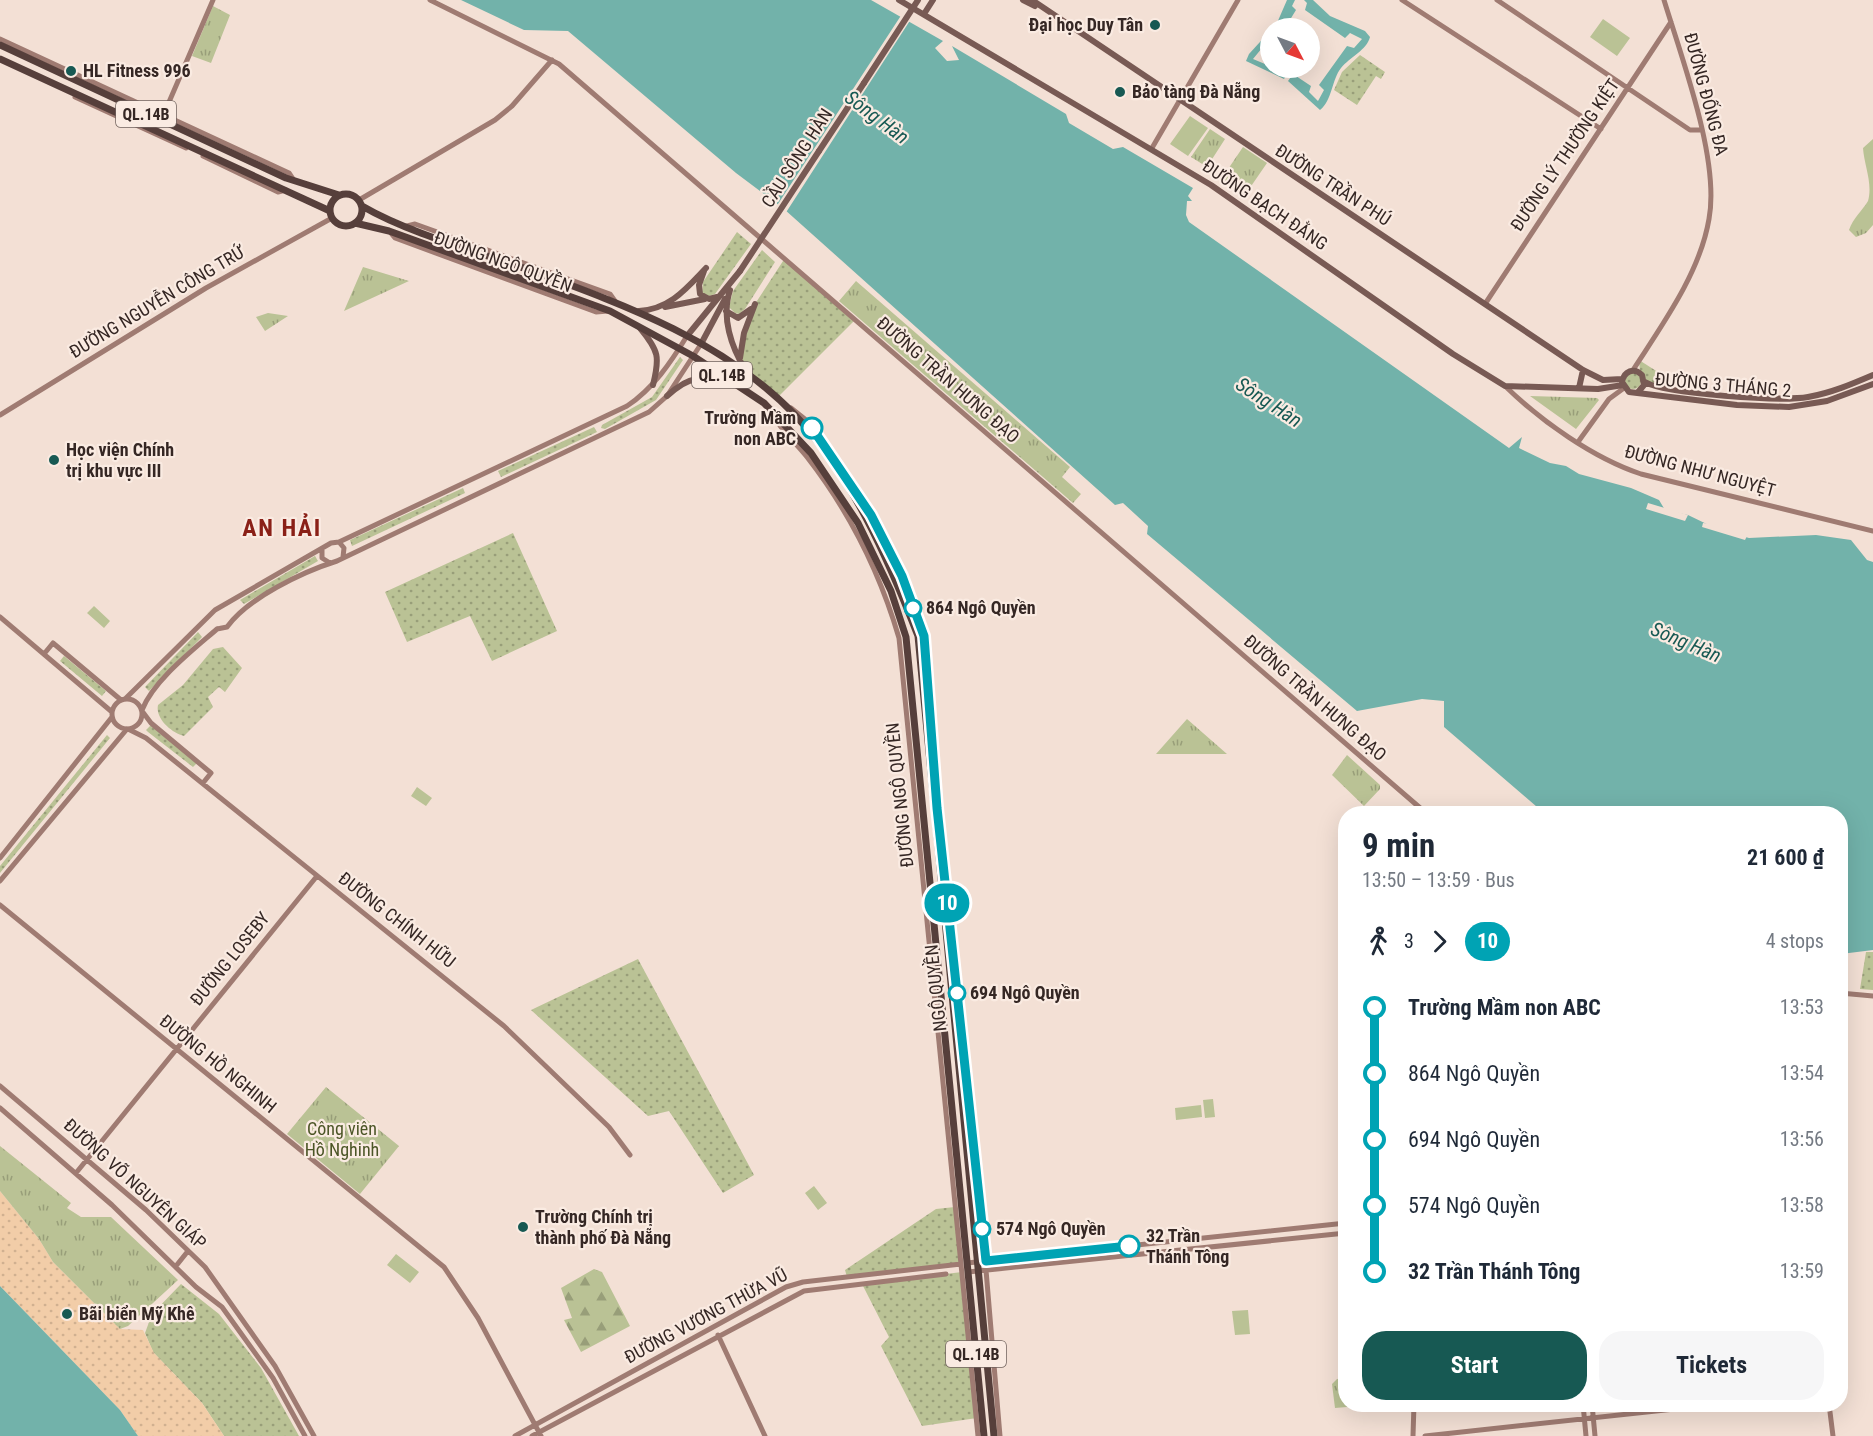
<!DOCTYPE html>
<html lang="en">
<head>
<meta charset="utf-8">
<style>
	:root { --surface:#fff; --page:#f6f6f7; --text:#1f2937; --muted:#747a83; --accent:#175953 }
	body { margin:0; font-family:"Roboto Condensed",sans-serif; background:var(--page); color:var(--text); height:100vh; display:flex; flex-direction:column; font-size:22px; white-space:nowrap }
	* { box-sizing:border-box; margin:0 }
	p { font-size:20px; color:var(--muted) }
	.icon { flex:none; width:33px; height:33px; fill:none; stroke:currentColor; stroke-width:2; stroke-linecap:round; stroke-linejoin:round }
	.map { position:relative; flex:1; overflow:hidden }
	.side { position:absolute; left:1338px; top:806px; width:510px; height:606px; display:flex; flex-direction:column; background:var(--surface); border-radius:24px; box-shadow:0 6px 24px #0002 }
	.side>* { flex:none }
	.badge { padding:0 12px; border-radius:20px; font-size:21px; line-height:39px }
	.needle { width:39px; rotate:131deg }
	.controls { position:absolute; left:1260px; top:18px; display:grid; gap:12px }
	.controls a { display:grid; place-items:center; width:60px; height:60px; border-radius:50%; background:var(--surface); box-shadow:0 6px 24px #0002; font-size:30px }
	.map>.badge { position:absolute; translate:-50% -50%; box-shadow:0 0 0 3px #fff }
	.legs { display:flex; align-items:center; gap:9px; height:66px; padding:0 24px; font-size:20px }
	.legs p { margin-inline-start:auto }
	.head { display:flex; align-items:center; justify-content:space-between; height:102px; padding:0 24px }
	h1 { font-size:33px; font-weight:700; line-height:45px }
	.action { display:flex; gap:12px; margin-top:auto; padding:12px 24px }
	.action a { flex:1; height:69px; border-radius:24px; background:var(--accent); color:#fff; font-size:24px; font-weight:700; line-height:69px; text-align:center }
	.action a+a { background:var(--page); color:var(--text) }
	ul { padding:0 24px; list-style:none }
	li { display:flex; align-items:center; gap:21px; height:66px; font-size:22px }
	li i { display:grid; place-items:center; width:9px; height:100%; margin:0 8px; background:currentColor }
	li i::after { content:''; width:15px; height:15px; margin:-8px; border:4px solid; border-radius:50%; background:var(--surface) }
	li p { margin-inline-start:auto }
	li:first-child i { background:linear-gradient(#0000 50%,currentColor 0) }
	li:last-child i { background:linear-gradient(currentColor 50%,#0000 0) }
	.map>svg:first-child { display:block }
	.grass { fill:url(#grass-dots) }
	.forest { fill:url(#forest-firs) }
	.sand { fill:url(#sand-dots) }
	.park { fill:url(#park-tufts) }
	.pitch { fill:#bac295 }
	.water { fill:#72b2aa }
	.pier { fill:#f3e0d5 }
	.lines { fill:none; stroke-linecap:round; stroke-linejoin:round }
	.secondary { stroke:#9f7b72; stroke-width:5 }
	.primary { stroke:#785a54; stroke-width:6 }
	.highway { stroke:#563f3b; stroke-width:7 }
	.primary-bridge { stroke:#785a54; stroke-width:6 }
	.line-1-casing { stroke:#fff; stroke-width:14 }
	.line-1 { stroke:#00a3b4; stroke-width:9 }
	.poi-dot { fill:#175953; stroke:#faebe2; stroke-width:2 }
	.stop-1-dot { fill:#fff; stroke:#00a3b4; stroke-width:3 }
	.labels { text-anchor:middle; stroke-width:4.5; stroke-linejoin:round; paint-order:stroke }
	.shield { fill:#faebe2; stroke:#70625d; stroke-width:1.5 }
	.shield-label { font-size:16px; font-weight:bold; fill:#352724 }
	.poi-label { font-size:18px; font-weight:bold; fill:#352724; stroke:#faebe2; text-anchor:start }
	.street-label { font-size:18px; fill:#352724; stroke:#faebe2 }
	.stop-label { font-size:18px; font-weight:bold; fill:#352724; stroke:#faebe2; text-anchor:start }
	.park-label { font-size:18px; fill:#4b5526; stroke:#faebe2 }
	.water-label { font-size:20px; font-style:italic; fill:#175953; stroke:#faebe2 }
	.district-label { font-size:24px; font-weight:bold; letter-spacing:1.5px; fill:#8a2017; stroke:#faebe2 }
</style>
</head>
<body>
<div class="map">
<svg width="1873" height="1436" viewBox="0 0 1873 1436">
	<defs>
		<pattern id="grass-dots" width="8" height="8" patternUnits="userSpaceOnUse" patternTransform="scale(1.5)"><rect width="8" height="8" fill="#bac295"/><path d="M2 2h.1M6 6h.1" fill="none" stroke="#989e79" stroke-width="1.8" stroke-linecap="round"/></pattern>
		<pattern id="forest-firs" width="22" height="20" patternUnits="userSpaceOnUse" patternTransform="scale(1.5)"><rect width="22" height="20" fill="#bac295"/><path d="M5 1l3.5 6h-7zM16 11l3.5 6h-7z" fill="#989e79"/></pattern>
		<pattern id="sand-dots" width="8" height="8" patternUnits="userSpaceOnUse" patternTransform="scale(1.5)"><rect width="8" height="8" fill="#f2cda8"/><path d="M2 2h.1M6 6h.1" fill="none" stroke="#d0b090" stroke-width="1.8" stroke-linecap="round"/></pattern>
		<pattern id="park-tufts" width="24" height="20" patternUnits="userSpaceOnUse" patternTransform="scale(1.5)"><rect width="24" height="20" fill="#bac295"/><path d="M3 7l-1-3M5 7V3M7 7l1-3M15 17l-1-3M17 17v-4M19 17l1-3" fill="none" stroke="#989e79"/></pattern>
	</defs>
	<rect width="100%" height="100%" fill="#f3e0d5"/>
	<!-- grass -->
	<path class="grass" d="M 1360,55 L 1385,72 L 1381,79 L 1376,76 L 1357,105 L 1334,90 L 1342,72 Z
		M 737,232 L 751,244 L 715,294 L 709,296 L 702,293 L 703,282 Z
		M 762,250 L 775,262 L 745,309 L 739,314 L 735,313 L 729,307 L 733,291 Z
		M 785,258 L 855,320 L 776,399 L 749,375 L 740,358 L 755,304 Z
		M 680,357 L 683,360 L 656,400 L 605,429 L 601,428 L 602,425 L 652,397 Z
		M 1639,360 L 1672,381 L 1675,390 L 1651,386 L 1640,372 Z
		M1625 381a8 8 0 1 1 16 0a8 8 0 1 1-16 0Z
		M 594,427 L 597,432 L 501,477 L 498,471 Z
		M 463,488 L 465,493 L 352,546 L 350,540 Z
		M 513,533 L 557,631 L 492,661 L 470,616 L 407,642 L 385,592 Z
		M 315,556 L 318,561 L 244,604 L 240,600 Z
		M 198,632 L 202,637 L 149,691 L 145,687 Z
		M 223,647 L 242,668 L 225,692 L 219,687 L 208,697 L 213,707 L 184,736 C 172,733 155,719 158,705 L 183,685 L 213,649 Z
		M 64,656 L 106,691 L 102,696 L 60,661 Z
		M 151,725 L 197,763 L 193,767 L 148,732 L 146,730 Z
		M 107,735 L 110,738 L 0,873 L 0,866 Z
		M 1866,952 L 1873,952 L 1873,990 L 1860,989 Z
		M 638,959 L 754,1175 L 723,1193 L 669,1111 L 648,1116 L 531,1010 Z
		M 955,1207 L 961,1264 L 847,1277 L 845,1270 L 936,1209 Z
		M 962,1272 L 977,1418 L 922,1426 L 881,1346 L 889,1337 L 862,1284 Z
		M 181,1284 L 219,1314 L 261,1368 L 299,1436 L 224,1436 L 202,1403 L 153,1352 L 145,1333 L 152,1314 Z"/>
	<!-- forest -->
	<path class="forest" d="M 594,1269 L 602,1272 L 630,1326 L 581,1352 L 564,1320 L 572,1318 L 561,1288 Z"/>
	<!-- sand -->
	<path class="sand" d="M 0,1191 L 39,1239 L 53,1262 L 120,1329 L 143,1330 L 154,1353 L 202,1403 L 224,1436 L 138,1436 L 120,1410 L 0,1286 Z"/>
	<!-- park -->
	<path class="park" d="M 213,6 L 230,15 L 211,63 L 192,56 Z
		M 1210,129 L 1225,139 L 1207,167 L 1191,157 Z
		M 1873,139 L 1873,225 L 1866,233 L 1856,237 L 1849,230 C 1853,218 1862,211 1868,201 C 1873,183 1864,165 1863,148 Z
		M 1243,147 L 1267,163 L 1245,195 L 1222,178 Z
		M 363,267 L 409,281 L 344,311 Z
		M 856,281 L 1070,467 L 1062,477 L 1081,494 L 1073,503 L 839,301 Z
		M 268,313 L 288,316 L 265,331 L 256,317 Z
		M 1530,396 L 1597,398 L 1599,400 L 1576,429 Z
		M 1187,719 L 1227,754 L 1156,754 Z
		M 1347,755 L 1380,785 L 1380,789 L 1364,806 L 1332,775 Z
		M 326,1087 L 399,1146 L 360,1194 L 287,1134 Z
		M 0,1146 L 71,1203 L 67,1208 L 81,1217 L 111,1217 L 178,1280 L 128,1326 L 120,1329 L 53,1262 L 39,1239 L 0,1191 Z
		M 1345,1378 L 1346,1404 L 1371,1405 L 1335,1408 L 1332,1384 L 1337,1379 Z"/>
	<!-- pitch -->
	<path class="pitch" d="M 1603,19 L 1630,38 L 1617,56 L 1590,37 Z
		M 1190,116 L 1208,128 L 1188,156 L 1170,144 Z
		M 94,606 L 110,621 L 104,628 L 87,613 Z
		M 417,787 L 432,798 L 426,806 L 411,796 Z
		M 1213,1099 L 1215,1117 L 1205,1118 L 1203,1100 Z
		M 1201,1105 L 1202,1117 L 1176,1120 L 1175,1108 Z
		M 814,1186 L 827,1203 L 818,1210 L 805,1193 Z
		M 396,1254 L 419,1272 L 410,1283 L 387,1265 Z
		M 1248,1310 L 1250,1334 L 1235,1335 L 1232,1311 Z"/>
	<!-- water -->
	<path class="water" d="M 461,0 L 871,0 L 943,41 L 935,48 L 947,61 L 959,60 L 952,46 L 1066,114 L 1069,123 L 1113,149 L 1123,147 L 1193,188 L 1188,196 L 1192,201 L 1187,201 L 1186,215 L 1189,222 L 1509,448 L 1522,437 L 1519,448 L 1550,463 L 1566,466 L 1579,474 L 1631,488 L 1659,500 L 1665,510 L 1688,515 L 1715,528 L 1749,538 L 1816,535 L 1851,540 L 1867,560 L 1873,562 L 1873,950 L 1841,954 L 1840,813 L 1544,813 L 1444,727 L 1444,701 L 1422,699 L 1357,711 L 1147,534 L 1148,526 L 1123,503 L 1115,505 L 784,209 L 736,173 L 568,31 L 524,30 Z
		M 1287,0 L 1295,0 L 1292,6 L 1296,10 L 1285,28 L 1277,23 Z
		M 1304,0 L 1313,0 L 1330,16 L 1365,31 L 1370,37 C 1367,50 1350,57 1341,68 C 1332,79 1332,101 1320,110 L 1288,81 L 1293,74 L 1311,86 L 1309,92 L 1318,101 L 1324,90 L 1319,85 L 1347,46 L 1354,48 L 1362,39 L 1350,33 L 1345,38 L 1305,10 L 1307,3 Z
		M 1270,31 L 1270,49 L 1262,48 L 1253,59 L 1265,64 L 1270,60 L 1270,68 L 1284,68 L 1289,71 L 1284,79 L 1246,61 L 1249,54 Z
		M 0,1286 L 120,1410 L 138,1436 L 0,1436 Z"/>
	<!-- pier -->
	<path class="pier" d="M 902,14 L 911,19 L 785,214 L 776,207 Z
		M 1648,503 L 1688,515 L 1685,521 L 1646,509 Z
		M 1703,523 L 1713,524 L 1747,536 L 1745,540 L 1702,527 Z"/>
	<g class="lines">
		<!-- secondary -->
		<path class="secondary" d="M 430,0 L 559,64 L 1426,813
			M 1402,0 L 1601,129
			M 1497,0 L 1690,130 L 1702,130
			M 0,39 L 289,173 L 293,179
			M 75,97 L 186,148
			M 163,116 L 213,0
			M 1152,148 L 1238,0
			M 203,156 L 278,192 L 286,190
			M 359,200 L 495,120 L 512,106 L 552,60
			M 407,226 L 415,224 L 610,294 L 615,301
			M 390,232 L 395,238 L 596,312 L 608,311
			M 1485,304 L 1671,22
			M 1633,370 C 1662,325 1700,273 1709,219 C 1720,160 1682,59 1664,0
			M 1505,386 C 1541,421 1593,458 1641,474 L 1873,531
			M 791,408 L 806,420 L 829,453
			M 772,414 C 781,430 796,443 807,457 C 849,511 880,573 899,638 L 978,1436
			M 0,415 L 206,288 L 332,218
			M 1578,442 L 1609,399 L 1624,388
			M 846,478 C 878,525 909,579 924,635 C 930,661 928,703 930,732
			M 339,542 L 344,548 L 343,557
			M 322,549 L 322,558 L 330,563
			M 0,617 L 112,712
			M 217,629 L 227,627 C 248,598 302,572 337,561 L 649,412 L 667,396 L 701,344
			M 44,654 L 53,643 L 121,700
			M112 714a15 15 0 1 1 30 0a15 15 0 1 1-30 0Z
			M 125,699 L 215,610 L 331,543 L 339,542 L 627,406 C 653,389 671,362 687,336
			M 142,710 C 154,680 193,650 217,629
			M 142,711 L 151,723 L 211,773 L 203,783
			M 128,729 L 146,738 L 504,1026 L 609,1127 L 630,1155
			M 0,858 L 112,717
			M 943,863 L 986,1261
			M 0,881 L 127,729
			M 0,905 L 444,1267 L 478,1318 L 541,1436
			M 1840,993 L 1873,996
			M 0,1086 L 146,1210 L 205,1267 L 275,1366 L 314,1436
			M 0,1108 L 112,1205 L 196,1287 L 222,1307 L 273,1378 L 305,1436
			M 76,1173 L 317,876
			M 967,1263 L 1346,1223
			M 176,1266 L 188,1251
			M 986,1270 L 1000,1436
			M 968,1272 L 1346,1233
			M 718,1335 L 765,1436
			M 1583,1404 L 1586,1436
			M 1592,1404 L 1595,1436
			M 1829,1404 L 1833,1436
			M 515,1436 L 786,1287 L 803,1282 L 961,1264
			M 532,1436 L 804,1291 L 946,1274
			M 1413,1436 L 1414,1404
			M 1425,1436 L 1721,1404"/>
		<!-- primary -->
		<path class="primary" d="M 899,0 L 1211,185 L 1453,354 L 1505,386 L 1598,389 L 1623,385
			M 1023,0 L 1035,6
			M 1032,0 L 1583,370 L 1603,380 L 1622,379
			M 924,14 L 933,0
			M 819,151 L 864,83
			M 704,271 L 699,285 L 700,294 L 709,299 L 717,297
			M 730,290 C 721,317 731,347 746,371
			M 665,307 L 705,299
			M 639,311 C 670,309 686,289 706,268
			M 726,311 L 738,318 L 751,309
			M 640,328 C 659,351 660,357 653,385
			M 687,336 L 740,271
			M 701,344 L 725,299
			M 740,358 L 744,333 L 755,304
			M 1645,382 C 1666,394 1782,402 1808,397 C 1831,393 1852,384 1873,375
			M 1579,388 L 1583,370
			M 1639,391 L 1644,385 L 1642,375 C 1634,367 1624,371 1622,382 L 1629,392 L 1737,405 L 1789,407 L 1827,401 L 1873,384
			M 667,396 C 692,373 702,377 734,384"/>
		<!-- highway -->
		<path class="highway" d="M 0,45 L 286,178 L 339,195
			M 0,59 L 330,211
			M330 210a16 16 0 1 1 32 0a16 16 0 1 1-32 0Z
			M 362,206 C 410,234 482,253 535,272 C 628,306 725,342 795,415 C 853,477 888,559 918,636 L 994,1436
			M 355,223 L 389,231 L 610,311 L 693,356 L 764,403 L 811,453 L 858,523 L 891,591 L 906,637 L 984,1436"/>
		<!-- primary-bridge -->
		<path class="primary-bridge" d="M 864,83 L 918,0
			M 740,271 L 819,151"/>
	</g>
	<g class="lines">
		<!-- line-1 casing -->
		<g class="line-1-casing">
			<path id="line-1" d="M 812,428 L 871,515 L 902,576 L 924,636 L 937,808 L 986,1261 L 1129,1246"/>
		</g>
		<!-- line-1 -->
		<use href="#line-1" class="line-1"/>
	</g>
	<!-- markers -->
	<g class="poi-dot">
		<circle cx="1155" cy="25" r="6"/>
		<circle cx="71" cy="71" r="6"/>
		<circle cx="1120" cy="92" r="6"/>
		<circle cx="54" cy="460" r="6"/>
		<circle cx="523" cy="1227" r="6"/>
		<circle cx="67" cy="1314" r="6"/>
	</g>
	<g class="stop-1-dot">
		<circle cx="812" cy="428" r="10"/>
		<circle cx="913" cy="608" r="8"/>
		<circle cx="957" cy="993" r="8"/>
		<circle cx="982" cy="1229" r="8"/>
		<circle cx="1129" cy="1246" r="10"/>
	</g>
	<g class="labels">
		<!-- shield labels -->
		<g class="shield">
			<rect x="116" y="101" width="60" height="26" rx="4.5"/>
			<rect x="692" y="362" width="60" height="26" rx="4.5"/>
			<rect x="946" y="1341" width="60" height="26" rx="4.5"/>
		</g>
		<g class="shield-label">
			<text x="146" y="120">QL.14B</text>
			<text x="722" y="381">QL.14B</text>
			<text x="976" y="1360">QL.14B</text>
		</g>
		<!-- poi labels -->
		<g class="poi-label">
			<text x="1143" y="31" text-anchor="end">Đại học Duy Tân</text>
			<text x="83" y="77">HL Fitness 996</text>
			<text x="1132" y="98">Bảo tàng Đà Nẵng</text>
			<text x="66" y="456">Học viện Chính<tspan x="66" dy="21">trị khu vực III</tspan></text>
			<text x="535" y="1223">Trường Chính trị<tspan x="535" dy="21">thành phố Đà Nẵng</tspan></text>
			<text x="79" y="1320">Bãi biển Mỹ Khê</text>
		</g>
		<!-- street labels -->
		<g class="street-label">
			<text transform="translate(1706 94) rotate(75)" y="6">ĐƯỜNG ĐỐNG ĐA</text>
			<text transform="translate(1565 155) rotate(-56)" y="6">ĐƯỜNG LÝ THƯỜNG KIỆT</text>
			<text transform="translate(797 158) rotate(-57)" y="6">CẦU SÔNG HÀN</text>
			<text transform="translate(1333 185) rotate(33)" y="6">ĐƯỜNG TRẦN PHÚ</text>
			<text transform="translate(1265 205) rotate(34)" y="6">ĐƯỜNG BẠCH ĐẰNG</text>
			<text transform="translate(503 262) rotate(20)" y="6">ĐƯỜNG NGÔ QUYỀN</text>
			<text transform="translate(157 302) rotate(-31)" y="6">ĐƯỜNG NGUYỄN CÔNG TRỨ</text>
			<text transform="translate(948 380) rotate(41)" y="6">ĐƯỜNG TRẦN HƯNG ĐẠO</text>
			<text transform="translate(1723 385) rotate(5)" y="6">ĐƯỜNG 3 THÁNG 2</text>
			<text transform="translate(1700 471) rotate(15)" y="6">ĐƯỜNG NHƯ NGUYỆT</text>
			<text transform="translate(1315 698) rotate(41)" y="6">ĐƯỜNG TRẦN HƯNG ĐẠO</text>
			<text transform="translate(900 795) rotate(-96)" y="6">ĐƯỜNG NGÔ QUYỀN</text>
			<text transform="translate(397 920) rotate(38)" y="6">ĐƯỜNG CHÍNH HỮU</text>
			<text transform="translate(230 959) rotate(-51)" y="6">ĐƯỜNG LOSEBY</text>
			<text transform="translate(936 988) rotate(-96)" y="6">NGÔ QUYỀN</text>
			<text transform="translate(218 1064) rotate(39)" y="6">ĐƯỜNG HỒ NGHINH</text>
			<text transform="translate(135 1184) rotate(42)" y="6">ĐƯỜNG VÕ NGUYÊN GIÁP</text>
			<text transform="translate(706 1316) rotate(-28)" y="6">ĐƯỜNG VƯƠNG THỪA VŨ</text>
		</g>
		<!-- stop labels -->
		<g class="stop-label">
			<text x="796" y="424" text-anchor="end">Trường Mầm<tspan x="796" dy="21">non ABC</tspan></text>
			<text x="926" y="614">864 Ngô Quyền</text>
			<text x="970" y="999">694 Ngô Quyền</text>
			<text x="996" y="1235">574 Ngô Quyền</text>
			<text x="1146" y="1242">32 Trần<tspan x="1146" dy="21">Thánh Tông</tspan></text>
		</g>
		<!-- park labels -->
		<g class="park-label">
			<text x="342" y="1135">Công viên<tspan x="342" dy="21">Hồ Nghinh</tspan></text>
		</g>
		<!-- water labels -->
		<g class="water-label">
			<text transform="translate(877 117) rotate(37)" y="7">Sông Hàn</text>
			<text transform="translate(1269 402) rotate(33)" y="7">Sông Hàn</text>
			<text transform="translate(1686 642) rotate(23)" y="7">Sông Hàn</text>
		</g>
		<!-- district labels -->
		<g class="district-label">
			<text x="282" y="536">AN HẢI</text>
		</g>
	</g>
</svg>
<div class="controls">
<a><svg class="needle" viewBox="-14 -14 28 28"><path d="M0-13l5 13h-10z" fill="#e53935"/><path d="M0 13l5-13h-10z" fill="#747a83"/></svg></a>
</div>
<b class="badge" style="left:947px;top:903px;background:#00a3b4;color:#fff">10</b>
<section class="side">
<div class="head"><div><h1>9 min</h1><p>13:50 – 13:59 · Bus</p></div><b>21 600 ₫</b></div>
<div class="legs"><svg class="icon" aria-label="walk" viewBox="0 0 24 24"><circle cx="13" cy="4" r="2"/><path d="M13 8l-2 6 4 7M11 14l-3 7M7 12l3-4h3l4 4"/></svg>3<svg class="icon" aria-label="forward" viewBox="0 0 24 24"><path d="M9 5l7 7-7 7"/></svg><b class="badge" style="background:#00a3b4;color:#fff">10</b><p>4 stops</p></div>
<ul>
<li><i style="color:#00a3b4"></i><b>Trường Mầm non ABC</b><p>13:53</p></li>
<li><i style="color:#00a3b4"></i><span>864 Ngô Quyền</span><p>13:54</p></li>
<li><i style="color:#00a3b4"></i><span>694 Ngô Quyền</span><p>13:56</p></li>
<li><i style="color:#00a3b4"></i><span>574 Ngô Quyền</span><p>13:58</p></li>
<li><i style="color:#00a3b4"></i><b>32 Trần Thánh Tông</b><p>13:59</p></li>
</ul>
<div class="action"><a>Start</a><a>Tickets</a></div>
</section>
</div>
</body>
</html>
